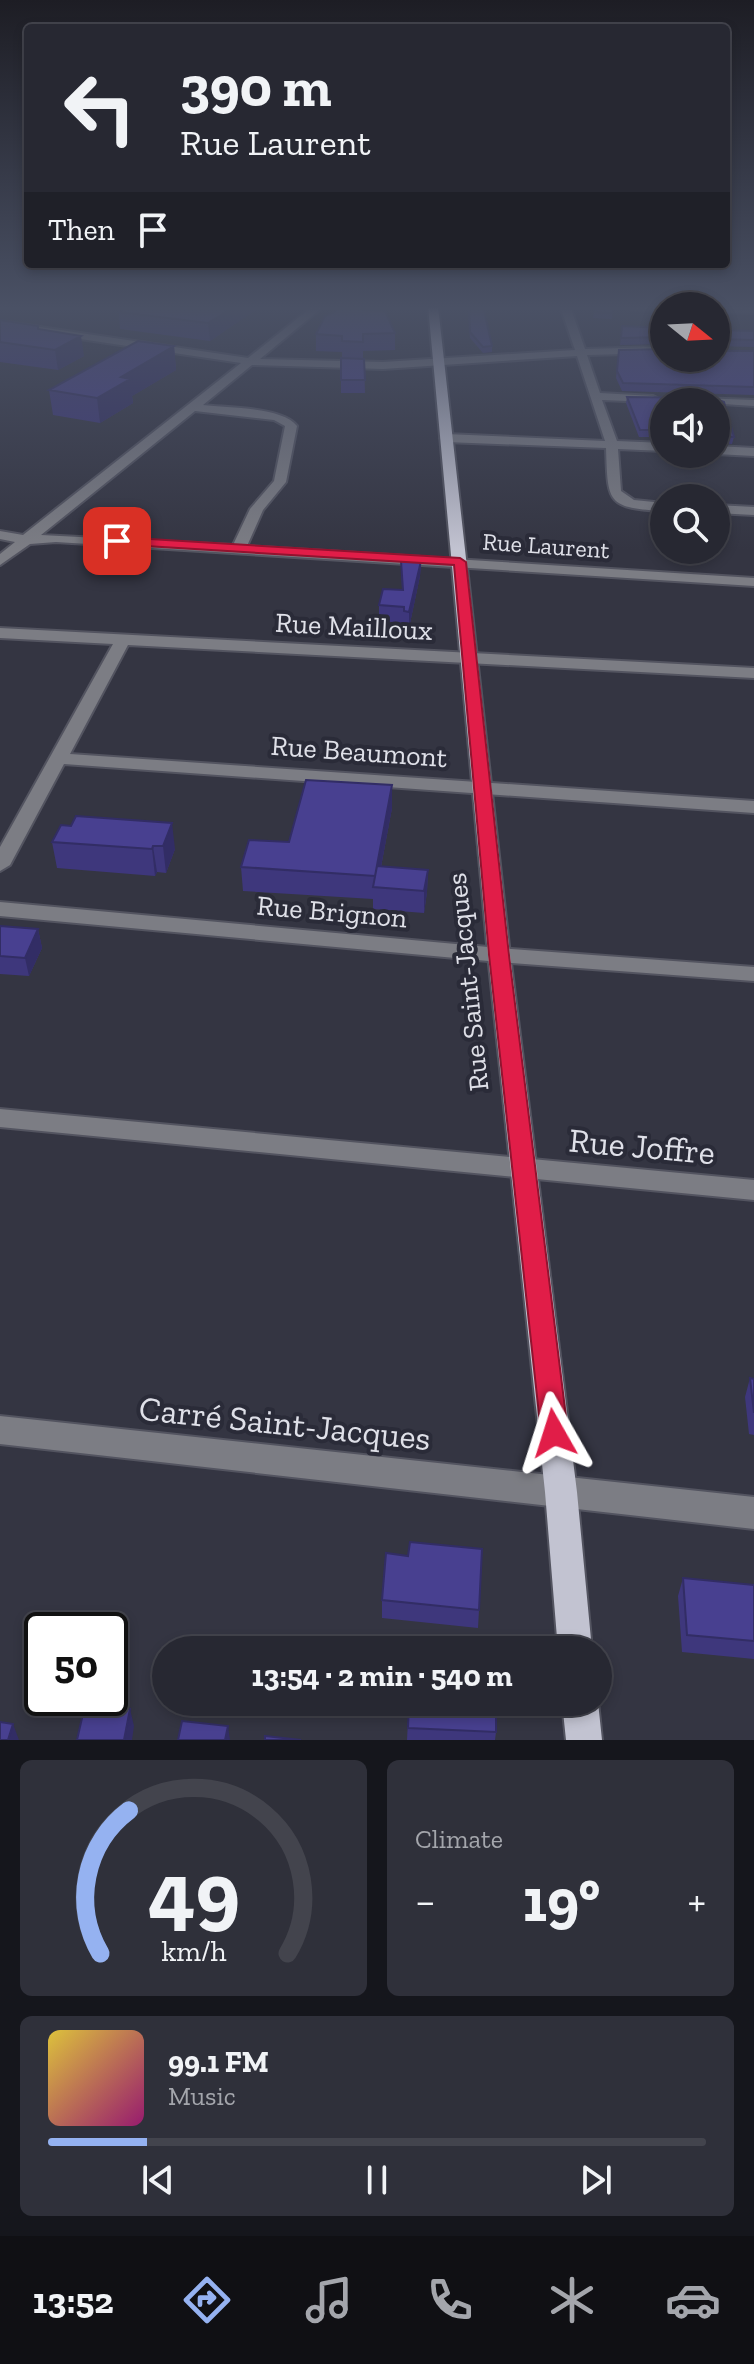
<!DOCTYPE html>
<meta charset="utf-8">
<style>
:root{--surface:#272832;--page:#2f303a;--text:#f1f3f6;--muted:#a4a6ac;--line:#43444d;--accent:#95b2f1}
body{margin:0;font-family:"Zilla Slab",serif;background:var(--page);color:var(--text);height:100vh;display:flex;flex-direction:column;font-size:30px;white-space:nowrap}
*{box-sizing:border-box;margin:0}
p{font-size:26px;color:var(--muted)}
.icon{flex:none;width:44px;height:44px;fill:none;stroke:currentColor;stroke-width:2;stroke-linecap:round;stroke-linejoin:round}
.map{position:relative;height:1740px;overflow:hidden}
.side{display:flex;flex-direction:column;gap:20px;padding:20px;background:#15161c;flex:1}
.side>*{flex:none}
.top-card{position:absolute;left:24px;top:24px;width:706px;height:244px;border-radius:8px;box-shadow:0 4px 12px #0003,0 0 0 2px var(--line);background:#272832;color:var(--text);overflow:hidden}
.needle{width:52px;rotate:108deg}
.fabs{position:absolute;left:650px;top:292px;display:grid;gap:16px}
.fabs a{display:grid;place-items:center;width:80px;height:80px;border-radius:50%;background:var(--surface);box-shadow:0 4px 12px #0003,0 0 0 2px var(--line);font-size:40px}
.speed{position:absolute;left:24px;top:1612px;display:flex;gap:16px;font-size:40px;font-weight:700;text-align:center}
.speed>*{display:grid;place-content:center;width:104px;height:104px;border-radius:50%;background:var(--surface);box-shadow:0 4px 12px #0003,0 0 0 2px var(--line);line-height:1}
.speed .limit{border:4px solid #111;border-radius:12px;background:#fff;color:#111}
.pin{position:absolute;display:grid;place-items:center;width:68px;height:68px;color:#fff;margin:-34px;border-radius:16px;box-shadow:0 4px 12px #0006}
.me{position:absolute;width:88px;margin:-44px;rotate:354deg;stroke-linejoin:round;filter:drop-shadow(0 0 6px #0008)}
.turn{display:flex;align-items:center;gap:28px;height:168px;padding:0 24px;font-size:36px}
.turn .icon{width:104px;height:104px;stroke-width:2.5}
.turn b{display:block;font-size:56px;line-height:68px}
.then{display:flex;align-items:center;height:76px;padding:0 24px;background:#0003;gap:16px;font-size:30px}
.big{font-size:60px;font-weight:800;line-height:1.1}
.side .card{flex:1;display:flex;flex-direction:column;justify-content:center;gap:12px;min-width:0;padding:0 28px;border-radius:12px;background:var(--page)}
.side .dial{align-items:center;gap:0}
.dial svg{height:208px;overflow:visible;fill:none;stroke:var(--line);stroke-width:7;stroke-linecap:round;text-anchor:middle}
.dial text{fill:var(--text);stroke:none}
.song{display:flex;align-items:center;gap:24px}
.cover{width:96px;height:96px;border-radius:12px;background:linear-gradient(135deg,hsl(50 70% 55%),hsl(320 70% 35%))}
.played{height:8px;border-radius:4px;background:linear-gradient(90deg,var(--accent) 15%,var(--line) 15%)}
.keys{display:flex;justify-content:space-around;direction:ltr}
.heat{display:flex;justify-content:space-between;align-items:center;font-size:44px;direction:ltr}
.side .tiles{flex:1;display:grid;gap:20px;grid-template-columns:1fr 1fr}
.card:last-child{grid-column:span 2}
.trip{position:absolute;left:152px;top:1636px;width:460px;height:80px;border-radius:40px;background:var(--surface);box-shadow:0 4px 12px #0003,0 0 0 2px var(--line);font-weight:800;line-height:80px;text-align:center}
.tabs{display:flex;height:128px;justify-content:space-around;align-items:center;background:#101014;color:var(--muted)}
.tabs .icon{width:56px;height:56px}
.tabs .selected{color:var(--accent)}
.tabs b{font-size:36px;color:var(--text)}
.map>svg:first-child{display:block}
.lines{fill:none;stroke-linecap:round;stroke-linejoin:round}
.minor-casing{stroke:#535460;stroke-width:4}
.major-casing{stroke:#535460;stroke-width:4}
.minor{fill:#7c7d84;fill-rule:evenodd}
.major{fill:#c2c3d1;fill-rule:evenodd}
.wall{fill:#3e377c}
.shaded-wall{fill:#322d65}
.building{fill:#484090;stroke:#322d65;stroke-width:2}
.route{fill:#e11d48;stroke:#92132f;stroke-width:2}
.labels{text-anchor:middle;stroke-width:8;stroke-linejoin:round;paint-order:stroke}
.far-street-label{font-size:24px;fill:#dfe0e8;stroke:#2a2b38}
.street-label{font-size:28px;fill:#dfe0e8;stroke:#2a2b38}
.near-street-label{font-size:34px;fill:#dfe0e8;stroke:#2a2b38}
</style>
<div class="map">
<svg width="754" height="1740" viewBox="0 0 754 1740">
<rect width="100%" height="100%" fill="#343542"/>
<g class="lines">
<g class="minor-casing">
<path id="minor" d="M 313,306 L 324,306 L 260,359 L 383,362 L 575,350 L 560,306 L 570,306 L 585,349 L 664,347 L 664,353 L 587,355 L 600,393 L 653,396 L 659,399 L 653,402 L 602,400 L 617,441 L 664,443 L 664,451 L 618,449 L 621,491 L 634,500 L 664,503 L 664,511 C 606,508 608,502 606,448 L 446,442 L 440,438 L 446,434 L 605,441 L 577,356 L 383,369 L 252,365 L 203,405 C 227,408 283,407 297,426 L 286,482 L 263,510 L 247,546 L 754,578 L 754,586 L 56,542 L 30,544 L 0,565 L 0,554 L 15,542 L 0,539 L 0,531 L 23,535 L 241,363 L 0,327 L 0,321 L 248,358 ZM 195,411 L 274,420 L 285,426 L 274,481 L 250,509 L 233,545 L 41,535 Z
M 625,306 L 664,306 L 664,310 L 630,309 Z
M 716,306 L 754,307 L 754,313 L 716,312 Z
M 697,398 L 754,400 L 754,406 L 692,402 Z
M 716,446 L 754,448 L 754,456 L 716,454 Z
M 716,505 L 754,507 L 754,515 L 716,513 Z
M 0,628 L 754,668 L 754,678 L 128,645 L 70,754 L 754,801 L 754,813 L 64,764 L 10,865 L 0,871 L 0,847 L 113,644 L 0,638 Z
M 0,902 L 499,948 L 754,967 L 754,981 L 499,962 L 0,916 Z
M 0,1109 L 754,1180 L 754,1200 L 0,1127 Z
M 0,1416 L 754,1497 L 754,1529 L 0,1444 Z"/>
</g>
<g class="major-casing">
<path id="major" d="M 428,306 L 438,306 L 510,955 L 577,1492 L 592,1650 L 558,1650 L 545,1492 L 488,955 Z
M 562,1702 L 598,1702 L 602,1740 L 566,1740 Z"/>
</g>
<use href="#minor" class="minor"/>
<use href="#major" class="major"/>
</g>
<path class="wall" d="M 128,306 L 261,306 L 210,341 L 120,329 L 119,312 Z
M 468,306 L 492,346 L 492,352 L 483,353 L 470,338 Z
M 595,306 L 613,306 L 612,319 L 593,318 Z
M 368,311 L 395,333 L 395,350 L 363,351 L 363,359 L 342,358 L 342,352 L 316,351 L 316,334 Z
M 0,320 L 38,326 L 39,329 L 84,356 L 58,370 L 0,362 Z
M 622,326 L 664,328 L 664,344 L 620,345 Z
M 716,330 L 754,331 L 754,347 L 716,346 Z
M 174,346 L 176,370 L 132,396 L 133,403 L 100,423 L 53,415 L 49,390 Z
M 619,350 L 754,351 L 754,395 L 622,391 L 616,378 Z
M 341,358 L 364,359 L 365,393 L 341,393 Z
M 627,397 L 714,398 L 724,402 L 734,437 L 732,444 L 716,443 L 716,402 L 664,402 L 664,437 L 639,437 L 626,403 Z
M 401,561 L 421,561 L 420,576 L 409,628 L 404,627 L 404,623 L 379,621 L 379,605 L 402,590 Z
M 392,785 L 392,808 L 381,867 L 428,870 L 427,892 L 424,913 L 373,909 L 373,899 L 243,891 L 241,867 Z
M 71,826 L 175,849 L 166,873 L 157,872 L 155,876 L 57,868 L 52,842 Z
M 0,926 L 38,929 L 42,948 L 29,976 L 0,974 Z
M 750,1378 L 754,1379 L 754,1435 L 749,1434 L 745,1397 Z
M 683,1578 L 754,1585 L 754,1659 L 682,1652 L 678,1596 Z
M 382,1600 L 479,1610 L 478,1628 L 382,1618 Z
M 409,1702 L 496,1732 L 495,1740 L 407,1740 Z"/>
<path class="shaded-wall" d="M 0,306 L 10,306 L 0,311 Z
M 235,306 L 261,306 L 210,341 L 208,323 Z
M 81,336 L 84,356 L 58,370 L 55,350 Z
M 174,346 L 176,370 L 132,396 L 133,403 L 100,423 L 97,398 L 121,377 Z
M 421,561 L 420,576 L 409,628 L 409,612 Z
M 392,785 L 392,808 L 377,888 L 375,876 Z
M 172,823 L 175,849 L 166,873 L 163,846 Z
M 153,846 L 157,872 L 155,876 L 152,849 Z
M 428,870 L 427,892 L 424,913 L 424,891 Z
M 38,929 L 42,948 L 29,976 L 25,958 Z
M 130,1709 L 134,1726 L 132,1740 L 124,1740 Z
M 13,1724 L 19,1740 L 8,1740 Z
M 228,1726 L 230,1740 L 225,1740 Z"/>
<path class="building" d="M 128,306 L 235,306 L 208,323 L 119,312 Z
M 340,306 L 367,306 L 363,310 L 385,311 L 395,333 L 363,334 L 363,342 L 342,341 L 342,336 L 316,334 L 325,316 L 333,313 Z
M 469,306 L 483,306 L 492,346 L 483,347 L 470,332 Z
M 595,306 L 613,306 L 612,313 L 594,312 Z
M 0,320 L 38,326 L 38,329 L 81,336 L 55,350 L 0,342 Z
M 622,326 L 664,328 L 664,337 L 621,338 Z
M 716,330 L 754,331 L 754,340 L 717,339 L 716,340 Z
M 138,341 L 174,346 L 121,377 L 130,379 L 97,398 L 49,390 Z
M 716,348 L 717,351 L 754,351 L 754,387 L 623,383 L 617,371 L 619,350 L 664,349 L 664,358 L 716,358 Z
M 341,358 L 364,359 L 365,380 L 341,380 Z
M 627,397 L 714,398 L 724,402 L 734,437 L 716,436 L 716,402 L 664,402 L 664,430 L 640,430 Z
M 401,561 L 421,561 L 409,612 L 404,611 L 404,607 L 379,605 L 383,589 L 403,590 Z
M 306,780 L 392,785 L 375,876 L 241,867 L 249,840 L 289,842 Z
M 76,816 L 172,823 L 163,846 L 153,846 L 152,849 L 52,842 L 61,825 L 71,826 Z
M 377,866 L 428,870 L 424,891 L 373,887 Z
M 0,926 L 38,929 L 25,958 L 0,956 Z
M 750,1378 L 754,1379 L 754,1413 Z
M 410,1542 L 482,1549 L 479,1610 L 382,1600 L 386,1553 L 408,1556 Z
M 683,1578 L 754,1585 L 754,1641 L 687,1635 Z
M 409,1702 L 496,1702 L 496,1732 L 408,1728 Z
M 85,1705 L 130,1709 L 124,1740 L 77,1740 Z
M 182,1721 L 228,1726 L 225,1740 L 178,1740 Z
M 0,1722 L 13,1724 L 8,1740 L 0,1740 Z
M 265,1736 L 301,1740 L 265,1740 Z"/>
<linearGradient id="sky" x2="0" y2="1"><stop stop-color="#1d1d24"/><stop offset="0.56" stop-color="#4a5165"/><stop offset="1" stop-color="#4a5165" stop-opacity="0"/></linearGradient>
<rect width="754" height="550" fill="url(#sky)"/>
<path class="route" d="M 117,537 L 460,558 L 466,562 L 509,955 L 568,1433 L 564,1443 L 554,1446 L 545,1443 L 541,1433 L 489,955 L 454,565 L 113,544 L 113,539 Z"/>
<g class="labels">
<g class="far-street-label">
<text transform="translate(546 546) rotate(4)" y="8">Rue Laurent</text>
</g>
<g class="street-label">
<text transform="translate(354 626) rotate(3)" y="10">Rue Mailloux</text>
<text transform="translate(359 751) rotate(4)" y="10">Rue Beaumont</text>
<text transform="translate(332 911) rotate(5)" y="10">Rue Brignon</text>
<text transform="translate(467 982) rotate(-96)" y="10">Rue Saint-Jacques</text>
</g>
<g class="near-street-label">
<text transform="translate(642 1146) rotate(5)" y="12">Rue Joffre</text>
<text transform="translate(285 1423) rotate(6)" y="12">Carré Saint-Jacques</text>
</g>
</g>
</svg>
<div class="fabs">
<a><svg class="needle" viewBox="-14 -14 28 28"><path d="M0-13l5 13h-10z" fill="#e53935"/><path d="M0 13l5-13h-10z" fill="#a4a6ac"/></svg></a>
<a><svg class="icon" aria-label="sound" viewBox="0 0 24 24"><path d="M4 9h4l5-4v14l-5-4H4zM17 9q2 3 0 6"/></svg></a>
<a><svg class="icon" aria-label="search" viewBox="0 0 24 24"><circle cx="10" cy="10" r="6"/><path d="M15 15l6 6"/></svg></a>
</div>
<div class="speed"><div class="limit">50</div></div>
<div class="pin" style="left:117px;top:541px;background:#d93025"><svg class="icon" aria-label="arrive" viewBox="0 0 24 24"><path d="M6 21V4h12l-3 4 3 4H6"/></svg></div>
<svg class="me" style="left:554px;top:1433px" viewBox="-20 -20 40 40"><path d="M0-17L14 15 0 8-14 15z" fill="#e11d48" stroke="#fff" stroke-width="4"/></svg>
<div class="trip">13:54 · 2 min · 540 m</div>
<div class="top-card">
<div class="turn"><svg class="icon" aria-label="left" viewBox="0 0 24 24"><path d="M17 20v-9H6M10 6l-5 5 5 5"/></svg><div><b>390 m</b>Rue Laurent</div></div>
<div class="then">Then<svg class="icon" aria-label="arrive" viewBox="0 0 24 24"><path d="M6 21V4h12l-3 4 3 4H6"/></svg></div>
</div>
</div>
<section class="side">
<div class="tiles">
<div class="card dial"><svg viewBox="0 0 100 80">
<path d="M14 69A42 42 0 1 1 86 69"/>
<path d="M14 69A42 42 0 0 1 25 14" stroke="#95b2f1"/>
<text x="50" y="56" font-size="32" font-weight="700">49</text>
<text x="50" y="72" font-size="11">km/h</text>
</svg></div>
<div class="card"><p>Climate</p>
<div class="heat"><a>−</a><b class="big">19°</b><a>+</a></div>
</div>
<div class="card">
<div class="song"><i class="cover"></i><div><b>99.1 FM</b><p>Music</p></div></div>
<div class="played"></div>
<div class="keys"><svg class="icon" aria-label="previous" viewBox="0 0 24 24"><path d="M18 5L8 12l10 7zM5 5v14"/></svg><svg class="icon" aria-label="pause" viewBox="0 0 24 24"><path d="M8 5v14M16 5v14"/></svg><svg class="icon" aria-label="next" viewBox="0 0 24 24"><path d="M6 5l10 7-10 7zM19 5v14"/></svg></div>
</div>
</div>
</section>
<nav class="tabs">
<b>13:52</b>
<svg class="icon selected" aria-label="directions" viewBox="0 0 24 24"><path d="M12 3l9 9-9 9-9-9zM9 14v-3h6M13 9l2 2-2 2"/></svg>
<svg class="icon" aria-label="music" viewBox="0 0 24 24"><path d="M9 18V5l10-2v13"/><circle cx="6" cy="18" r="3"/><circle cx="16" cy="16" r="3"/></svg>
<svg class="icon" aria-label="phone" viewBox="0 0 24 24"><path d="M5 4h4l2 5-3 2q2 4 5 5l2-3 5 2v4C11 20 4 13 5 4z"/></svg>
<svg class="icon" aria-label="climate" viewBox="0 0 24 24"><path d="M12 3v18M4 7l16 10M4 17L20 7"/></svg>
<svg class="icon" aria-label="car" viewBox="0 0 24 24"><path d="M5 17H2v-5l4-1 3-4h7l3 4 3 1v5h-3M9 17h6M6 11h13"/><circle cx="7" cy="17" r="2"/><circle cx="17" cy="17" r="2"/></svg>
</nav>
